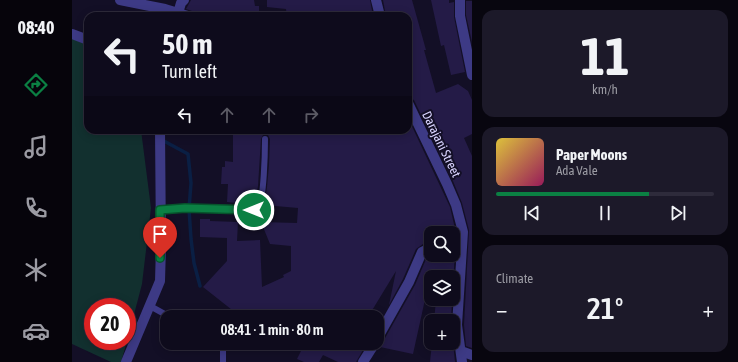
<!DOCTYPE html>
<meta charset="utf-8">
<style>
:root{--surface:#0e0b1c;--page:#1c1929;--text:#f1f3f6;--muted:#9b9ba3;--line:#2e2b3b;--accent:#0b8043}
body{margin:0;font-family:"Asap Condensed",sans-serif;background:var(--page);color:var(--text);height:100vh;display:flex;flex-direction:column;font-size:15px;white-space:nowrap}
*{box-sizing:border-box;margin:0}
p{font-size:13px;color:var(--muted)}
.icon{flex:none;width:22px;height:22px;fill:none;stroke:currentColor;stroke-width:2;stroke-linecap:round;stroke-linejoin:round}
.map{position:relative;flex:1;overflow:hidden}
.details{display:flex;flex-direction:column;gap:10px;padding:10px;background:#08060f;width:266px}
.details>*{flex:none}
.banner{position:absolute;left:12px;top:12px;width:328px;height:122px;border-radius:12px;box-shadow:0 2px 10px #0003,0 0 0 1px var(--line);background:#0e0b1c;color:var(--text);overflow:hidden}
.buttons{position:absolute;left:352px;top:226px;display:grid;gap:8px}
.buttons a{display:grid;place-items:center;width:36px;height:36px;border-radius:8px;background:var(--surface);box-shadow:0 2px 10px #0003,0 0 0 1px var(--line);font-size:20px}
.speed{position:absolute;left:12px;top:298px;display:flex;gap:8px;font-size:20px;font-weight:700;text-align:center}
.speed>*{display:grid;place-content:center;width:52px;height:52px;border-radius:50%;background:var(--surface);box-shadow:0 2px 10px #0003,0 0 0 1px var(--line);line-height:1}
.speed .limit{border:6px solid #d22;background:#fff;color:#111}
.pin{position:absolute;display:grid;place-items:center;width:34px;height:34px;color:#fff;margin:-41px -17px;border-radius:50% 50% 50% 0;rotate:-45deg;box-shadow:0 0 4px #0007}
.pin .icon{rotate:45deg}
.me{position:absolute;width:44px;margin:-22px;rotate:270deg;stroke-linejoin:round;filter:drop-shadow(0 0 3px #0008)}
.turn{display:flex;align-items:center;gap:14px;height:84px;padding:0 12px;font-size:18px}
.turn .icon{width:52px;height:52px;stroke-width:2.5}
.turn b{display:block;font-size:28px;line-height:34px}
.lanes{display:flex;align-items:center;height:38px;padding:0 12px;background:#0003;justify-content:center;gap:20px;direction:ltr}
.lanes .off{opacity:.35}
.big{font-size:30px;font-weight:600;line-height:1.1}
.details .tile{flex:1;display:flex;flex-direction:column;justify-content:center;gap:6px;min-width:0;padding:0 14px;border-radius:12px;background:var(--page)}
.details .dial{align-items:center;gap:0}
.dial b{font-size:52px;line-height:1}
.song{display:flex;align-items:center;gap:12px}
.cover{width:48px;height:48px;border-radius:6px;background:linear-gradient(135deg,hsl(50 70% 55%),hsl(330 70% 35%))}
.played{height:4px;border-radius:2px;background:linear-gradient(90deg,var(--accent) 70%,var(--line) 70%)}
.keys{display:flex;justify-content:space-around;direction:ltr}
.heat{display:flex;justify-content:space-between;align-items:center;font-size:22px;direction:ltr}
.trip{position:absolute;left:88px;top:310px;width:224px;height:40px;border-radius:12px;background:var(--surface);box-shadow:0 2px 10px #0003,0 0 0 1px var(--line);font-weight:600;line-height:40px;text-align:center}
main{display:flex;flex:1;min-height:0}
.tabs{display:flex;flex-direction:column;width:72px;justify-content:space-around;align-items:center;background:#06040b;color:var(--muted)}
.tabs .icon{width:28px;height:28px}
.tabs .current{color:var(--accent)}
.tabs b{font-size:18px;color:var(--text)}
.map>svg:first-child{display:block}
.green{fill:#12302f}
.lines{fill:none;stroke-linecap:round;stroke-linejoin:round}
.stream{stroke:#0a1f44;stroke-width:3.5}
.building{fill:#241b47}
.lane{stroke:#3d3a85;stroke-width:6}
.street{stroke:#3d3a85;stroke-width:10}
.route-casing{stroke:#07532c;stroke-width:10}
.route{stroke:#0b8043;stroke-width:7}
.labels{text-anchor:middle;stroke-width:4;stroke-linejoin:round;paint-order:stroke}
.street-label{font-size:13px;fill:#d9d4ff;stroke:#130f26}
</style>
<main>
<nav class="tabs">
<b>08:40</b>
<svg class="icon current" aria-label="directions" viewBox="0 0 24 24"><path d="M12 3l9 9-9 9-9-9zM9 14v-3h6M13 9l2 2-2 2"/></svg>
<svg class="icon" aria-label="music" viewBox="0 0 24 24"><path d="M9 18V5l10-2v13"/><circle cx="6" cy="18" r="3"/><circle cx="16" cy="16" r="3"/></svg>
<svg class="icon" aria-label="phone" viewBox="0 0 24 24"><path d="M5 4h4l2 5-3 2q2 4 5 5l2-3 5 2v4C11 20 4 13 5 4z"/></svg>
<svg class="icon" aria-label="climate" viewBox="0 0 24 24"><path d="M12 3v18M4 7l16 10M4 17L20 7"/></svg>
<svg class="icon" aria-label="car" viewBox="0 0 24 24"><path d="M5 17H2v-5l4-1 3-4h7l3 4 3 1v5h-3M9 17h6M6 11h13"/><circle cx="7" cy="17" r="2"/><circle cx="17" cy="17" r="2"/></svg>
</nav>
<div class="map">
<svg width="400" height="362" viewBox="0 0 400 362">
<rect width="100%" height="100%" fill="#130f26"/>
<path class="green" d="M 0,38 L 16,46 L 16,130 L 69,130 L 79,208 L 70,284 L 55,341 L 55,307 L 21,307 L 21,341 L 55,341 L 49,362 L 39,362 L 0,344 Z"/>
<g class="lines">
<path class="stream" d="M 49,14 L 58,16
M 90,140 L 116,154 L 119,183 L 117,209 L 119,239 L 122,263 L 128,286"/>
</g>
<path class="building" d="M 119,0 L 182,0 L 183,6 L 187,6 L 187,16 L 122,16 L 120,11 L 114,9 Z
M 195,0 L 298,0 L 301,16 L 215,16 L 214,9 L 195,7 Z
M 311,0 L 340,0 L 354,50 L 352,50 L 364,93 L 386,84 L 396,91 L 400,100 L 400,134 L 392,138 L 400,156 L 400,348 L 394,346 L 392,325 L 397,230 L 390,203 L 381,181 L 342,100 L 336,97 L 336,16 L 314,16 Z
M 359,0 L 377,0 L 377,3 L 382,2 L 382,17 L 393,72 L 379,75 L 372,45 L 369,46 Z
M 394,1 L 400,1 L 400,42 L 394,15 Z
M 336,118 L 378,207 L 384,233 L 381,286 L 381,277 L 359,277 L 359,296 L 354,295 L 341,354 L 308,347 L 343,285 L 355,257 L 363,255 L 381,255 L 381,233 L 359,233 L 359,244 L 351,244 L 344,249 L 331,279 L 317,305 L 324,271 L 296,317 L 169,317 L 131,287 L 155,261 L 155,238 L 128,237 L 128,219 L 138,219 L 138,221 L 166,222 L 165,241 L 188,240 L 190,287 L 212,277 L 211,275 L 219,271 L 219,246 L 198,244 L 189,222 L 225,223 L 226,208 L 192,205 L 195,187 L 197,165 L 198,139 L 196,135 L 191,135 L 189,139 L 186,186 L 183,205 L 155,202 L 156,184 L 149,184 L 150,167 L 153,167 L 153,161 L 161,162 L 161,130 L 336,130 Z
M 364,300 L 380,301 L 379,321 L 362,321 Z
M 233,343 L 295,343 L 284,362 L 266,362 L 251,355 L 247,362 L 232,362 L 225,359 Z
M 360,343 L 381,343 L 383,362 L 358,362 Z"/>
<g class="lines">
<path class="lane" d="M 88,209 L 113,208 L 177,211 C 180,210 183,211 186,208 C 192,201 193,151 193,139
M 78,306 L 98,317
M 146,343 L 151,350 L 151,362"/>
<path class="street" d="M 48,0 L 93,9 L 116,16
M 304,0 L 308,16
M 388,0 L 388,16 L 400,75
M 106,13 L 109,3 L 112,0
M 0,34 L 16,40
M 336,103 L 375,184 L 384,205 L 391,232 L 385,325 L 390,362
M 305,339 L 337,282 L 350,252 L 354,250 L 359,250
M 389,351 L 400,355
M 54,362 L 88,281 L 89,246 L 88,130
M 291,362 L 303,343"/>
</g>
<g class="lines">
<g class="route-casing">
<path id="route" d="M 88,258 L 88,210 L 113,208 L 182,210"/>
</g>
<use href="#route" class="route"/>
</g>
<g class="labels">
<g class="street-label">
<text transform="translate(370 144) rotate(64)" y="5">Darajani Street</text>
</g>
</g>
</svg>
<div class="buttons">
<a><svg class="icon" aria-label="search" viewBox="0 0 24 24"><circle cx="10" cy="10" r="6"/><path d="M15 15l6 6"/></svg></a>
<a><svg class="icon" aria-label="layers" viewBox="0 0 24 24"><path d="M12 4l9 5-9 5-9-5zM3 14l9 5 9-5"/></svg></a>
<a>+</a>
</div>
<div class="speed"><div class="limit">20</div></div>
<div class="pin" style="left:88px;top:258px;background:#d93025"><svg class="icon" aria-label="arrive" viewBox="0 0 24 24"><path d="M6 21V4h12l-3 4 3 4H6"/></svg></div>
<svg class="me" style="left:182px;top:210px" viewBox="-20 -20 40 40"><circle r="17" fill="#0b8043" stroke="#fff" stroke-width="3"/><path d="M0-11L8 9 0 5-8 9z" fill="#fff"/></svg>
<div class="trip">08:41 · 1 min · 80 m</div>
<div class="banner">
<div class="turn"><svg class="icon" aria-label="left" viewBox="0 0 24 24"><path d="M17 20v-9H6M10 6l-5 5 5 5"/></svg><div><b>50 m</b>Turn left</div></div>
<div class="lanes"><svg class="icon" aria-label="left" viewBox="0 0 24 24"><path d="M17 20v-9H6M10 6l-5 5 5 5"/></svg><svg class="icon off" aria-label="ahead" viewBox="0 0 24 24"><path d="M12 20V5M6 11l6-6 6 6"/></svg><svg class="icon off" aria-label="ahead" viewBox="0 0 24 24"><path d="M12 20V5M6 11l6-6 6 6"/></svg><svg class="icon off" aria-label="right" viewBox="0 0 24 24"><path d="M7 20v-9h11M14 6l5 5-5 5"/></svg></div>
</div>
</div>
<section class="details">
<div class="tile dial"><b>11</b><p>km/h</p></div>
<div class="tile">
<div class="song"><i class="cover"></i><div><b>Paper Moons</b><p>Ada Vale</p></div></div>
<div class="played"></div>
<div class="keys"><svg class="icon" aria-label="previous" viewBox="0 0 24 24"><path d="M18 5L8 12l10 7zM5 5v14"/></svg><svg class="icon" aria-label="pause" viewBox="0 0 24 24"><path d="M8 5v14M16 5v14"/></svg><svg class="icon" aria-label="next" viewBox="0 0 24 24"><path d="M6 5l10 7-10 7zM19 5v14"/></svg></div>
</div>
<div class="tile"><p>Climate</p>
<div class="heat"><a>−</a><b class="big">21°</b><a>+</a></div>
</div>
</section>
</main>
